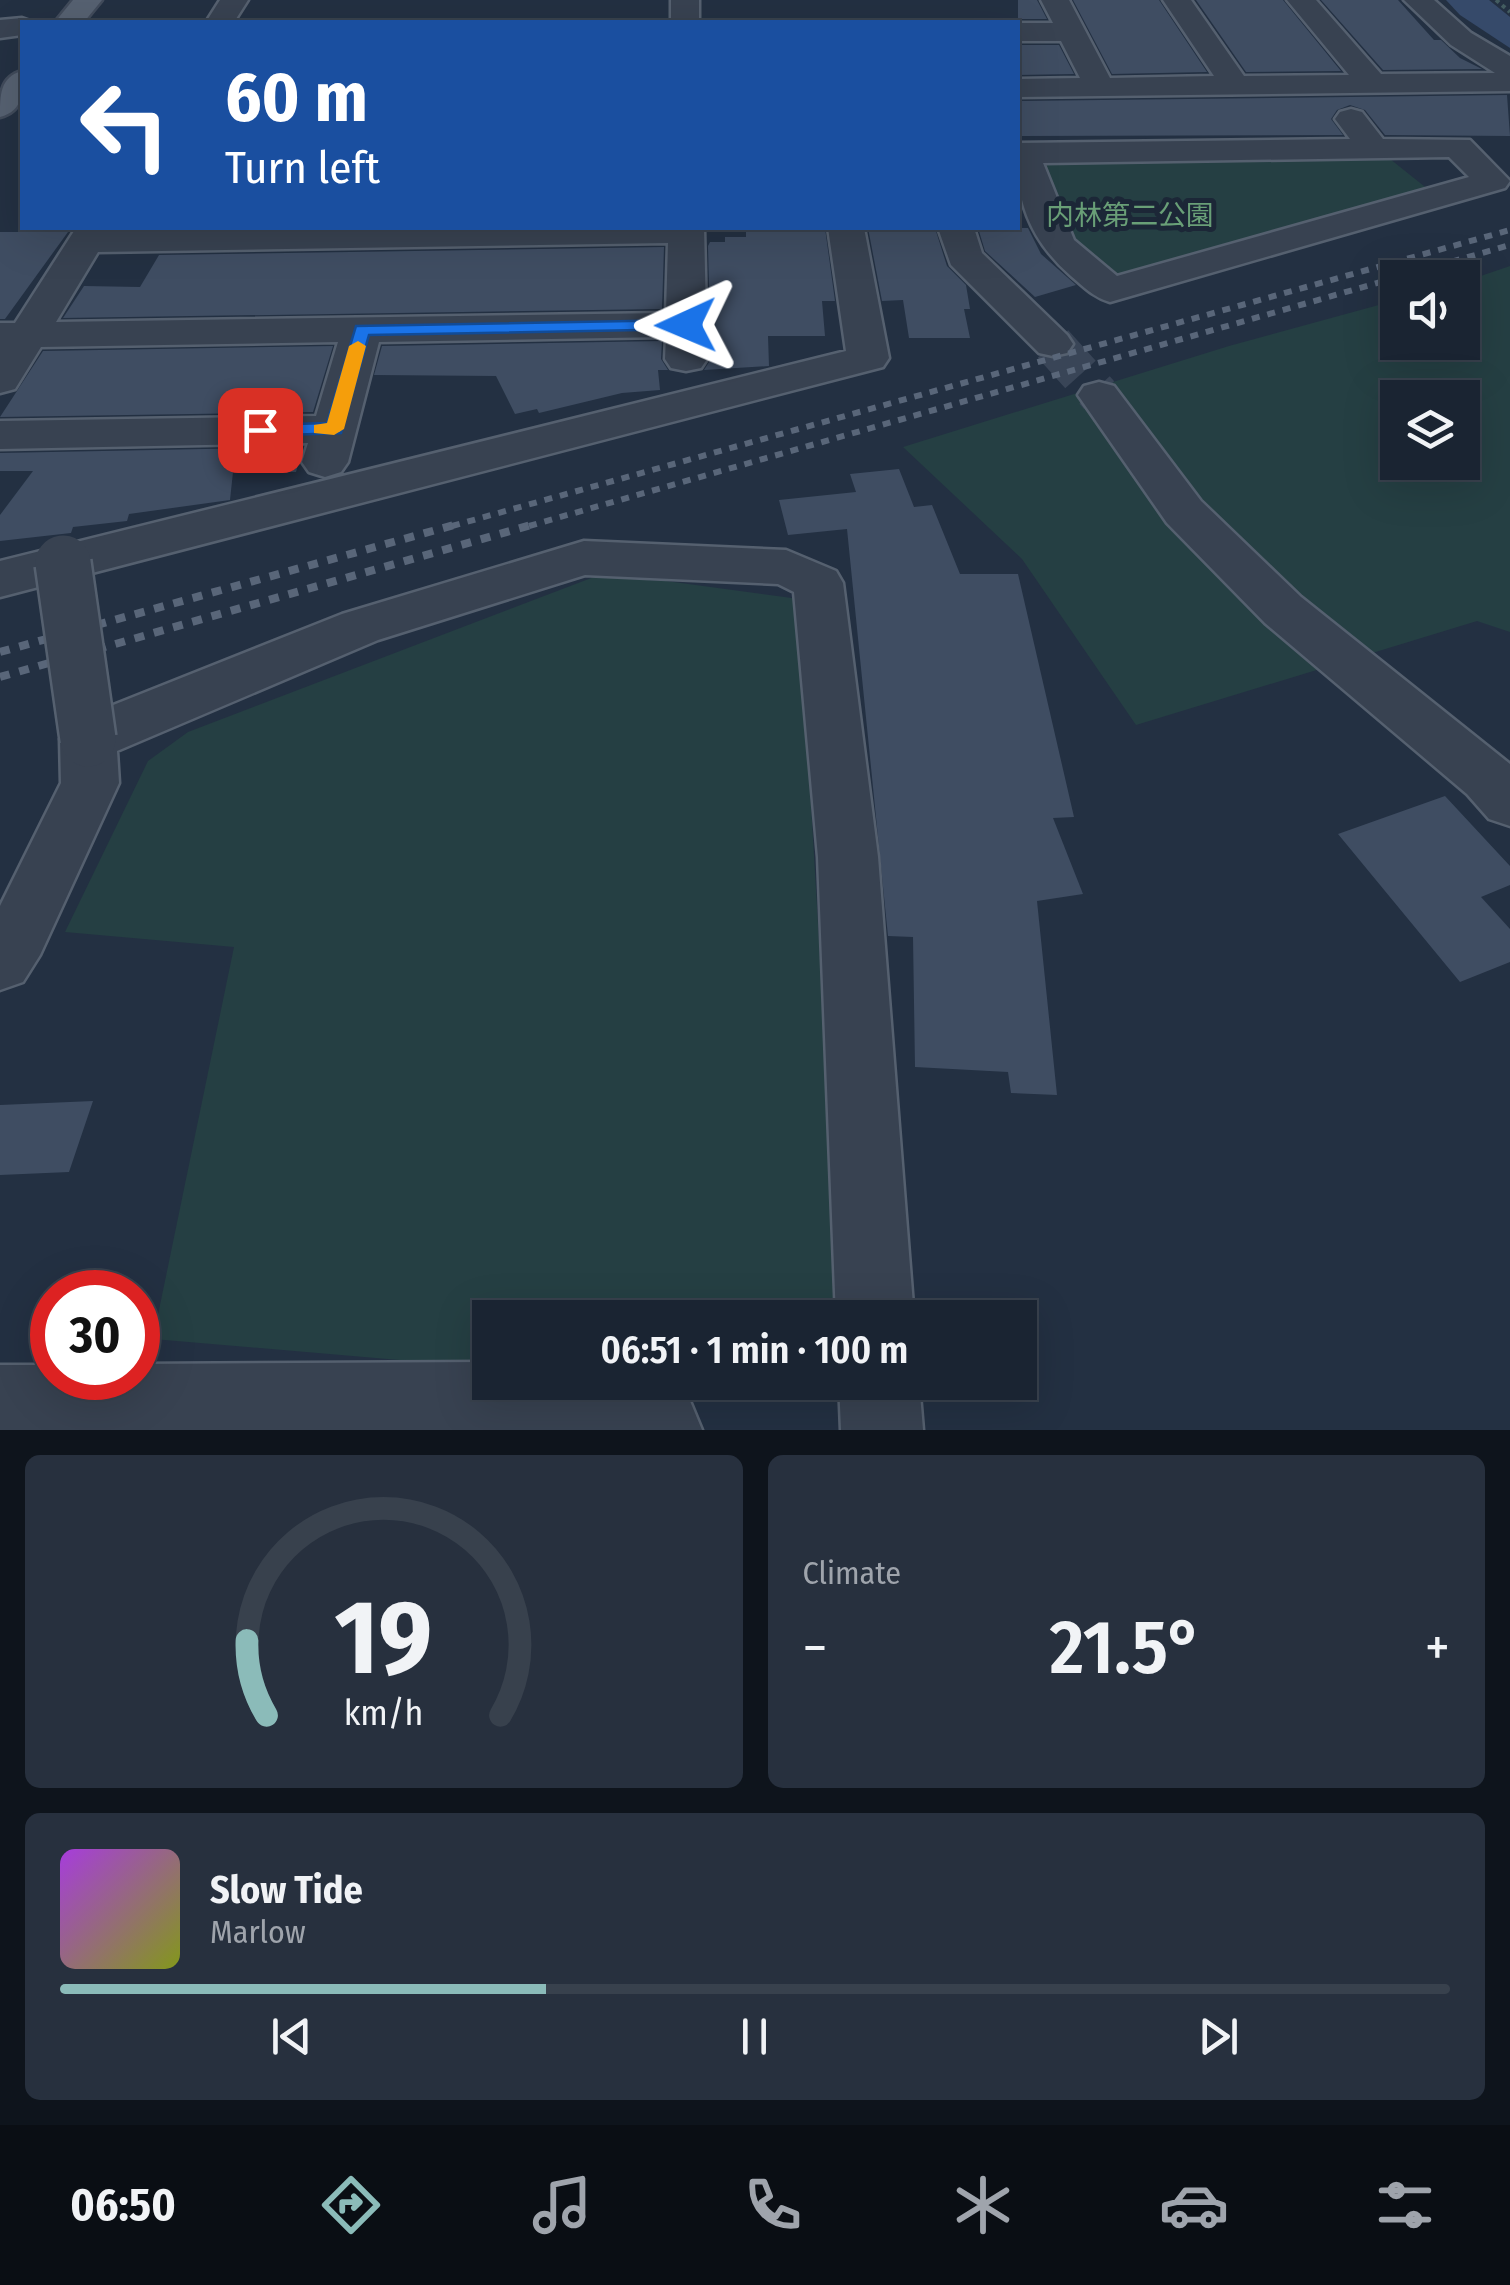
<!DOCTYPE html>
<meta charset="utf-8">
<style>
:root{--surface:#1a2432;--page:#27303e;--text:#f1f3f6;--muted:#9fa4ac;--line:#38414d;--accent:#8bbbb9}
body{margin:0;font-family:"Fira Sans Condensed","Noto Sans JP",sans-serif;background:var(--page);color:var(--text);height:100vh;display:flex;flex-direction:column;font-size:38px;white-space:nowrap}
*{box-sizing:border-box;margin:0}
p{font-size:32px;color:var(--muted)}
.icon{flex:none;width:55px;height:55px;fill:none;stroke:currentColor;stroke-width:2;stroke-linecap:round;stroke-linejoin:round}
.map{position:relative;height:1430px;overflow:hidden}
.drawer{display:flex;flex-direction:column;gap:25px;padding:25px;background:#0e141c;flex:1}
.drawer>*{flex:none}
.hud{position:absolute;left:20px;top:20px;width:1000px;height:210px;border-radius:0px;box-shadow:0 10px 40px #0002,0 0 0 2px var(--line);background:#1a4fa0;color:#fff;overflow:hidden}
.buttons{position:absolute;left:1380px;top:260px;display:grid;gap:20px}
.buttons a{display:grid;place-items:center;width:100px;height:100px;border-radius:0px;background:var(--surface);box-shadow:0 10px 40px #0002,0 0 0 2px var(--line);font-size:50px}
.speed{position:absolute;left:30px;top:1270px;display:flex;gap:20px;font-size:50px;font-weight:700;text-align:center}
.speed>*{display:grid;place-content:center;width:130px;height:130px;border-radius:50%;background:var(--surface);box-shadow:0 10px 40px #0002,0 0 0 2px var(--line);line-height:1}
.speed .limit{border:15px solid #d22;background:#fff;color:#111}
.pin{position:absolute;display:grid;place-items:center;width:85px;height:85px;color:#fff;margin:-42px;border-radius:20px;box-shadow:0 5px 15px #0006}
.me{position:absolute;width:110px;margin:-55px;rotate:269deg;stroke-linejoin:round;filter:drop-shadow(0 0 8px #0008)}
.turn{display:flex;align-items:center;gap:35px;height:210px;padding:0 40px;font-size:45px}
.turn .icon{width:130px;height:130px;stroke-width:2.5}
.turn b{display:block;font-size:70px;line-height:85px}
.big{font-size:75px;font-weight:600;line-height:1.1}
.drawer .tile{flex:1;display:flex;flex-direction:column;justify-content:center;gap:15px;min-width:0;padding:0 35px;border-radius:15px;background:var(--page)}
.drawer .dial{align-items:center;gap:0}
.dial svg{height:260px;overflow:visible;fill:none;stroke:var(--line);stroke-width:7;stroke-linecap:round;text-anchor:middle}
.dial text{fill:var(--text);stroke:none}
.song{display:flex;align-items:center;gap:30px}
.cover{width:120px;height:120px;border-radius:15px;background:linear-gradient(135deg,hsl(280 70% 55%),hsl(70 70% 35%))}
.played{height:10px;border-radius:5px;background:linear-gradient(90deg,var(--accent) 35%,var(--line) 35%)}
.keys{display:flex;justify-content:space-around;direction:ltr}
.heat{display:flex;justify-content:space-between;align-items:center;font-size:55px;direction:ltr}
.drawer .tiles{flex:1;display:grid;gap:25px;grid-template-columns:1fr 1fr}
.tile:last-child{grid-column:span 2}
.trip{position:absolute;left:472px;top:1300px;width:565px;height:100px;border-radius:0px;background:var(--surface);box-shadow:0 10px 40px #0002,0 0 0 2px var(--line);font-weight:600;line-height:100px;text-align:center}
.tab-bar{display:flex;height:160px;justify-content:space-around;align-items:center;background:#0a0e14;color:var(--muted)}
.tab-bar .icon{width:70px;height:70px}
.tab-bar .active{color:var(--accent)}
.tab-bar b{font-size:45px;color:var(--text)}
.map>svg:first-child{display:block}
.green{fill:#253f43;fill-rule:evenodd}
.water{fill:#364a6a}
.building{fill:#3f4d62}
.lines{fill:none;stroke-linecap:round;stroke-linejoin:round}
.minor-tunnel{stroke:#394557;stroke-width:41;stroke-dasharray:41 21;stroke-linecap:butt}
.minor-casing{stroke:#55606f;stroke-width:5}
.major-casing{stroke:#414b5b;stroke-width:5}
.path{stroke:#435c60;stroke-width:4;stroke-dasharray:4 4;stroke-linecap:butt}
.minor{fill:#384251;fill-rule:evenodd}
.major{fill:#566171;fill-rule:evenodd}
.rail-far1{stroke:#596679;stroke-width:6;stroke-dasharray:8 8;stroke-linecap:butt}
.rail{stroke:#596679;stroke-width:8;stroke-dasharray:10 10;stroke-linecap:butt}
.minor-bridge-casing{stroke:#55606f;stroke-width:60;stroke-linecap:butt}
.minor-bridge{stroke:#384251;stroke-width:55}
.route{fill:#1a73e8;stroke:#114b97;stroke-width:2.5}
.slow{fill:#f59e0b}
.labels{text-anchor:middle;stroke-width:10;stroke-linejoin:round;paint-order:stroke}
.far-park-label{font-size:28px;fill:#699f77;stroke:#1c2737}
</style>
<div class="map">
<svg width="1510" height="1430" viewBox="0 0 1510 1430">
<rect width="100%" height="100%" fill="#233042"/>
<path class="green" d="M 1385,155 L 1429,190 L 1116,278 L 1078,246 L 1057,204 L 1044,159 Z
M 1510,266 L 1510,632 L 1477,621 L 1136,725 L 1022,559 L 903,447 L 1229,346 L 1397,300 L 1398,342 L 1462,342 L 1463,282 ZM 1398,398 L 1462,398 L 1462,462 L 1398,462 Z
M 594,577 L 666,581 L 799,599 L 841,1317 L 490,1318 L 490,1360 L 399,1360 L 153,1339 L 234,947 L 65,932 L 148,761 L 188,732 Z"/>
<path class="water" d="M 1446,0 L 1489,0 L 1510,17 L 1510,48 L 1460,15 Z"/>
<path class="building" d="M 1018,0 L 1037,0 L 1047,19 L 1018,19 Z
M 1073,0 L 1159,0 L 1207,72 L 1112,74 Z
M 1196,0 L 1283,0 L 1341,71 L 1246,72 Z
M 1321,0 L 1398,0 L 1434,40 L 1441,40 L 1460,58 L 1482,69 L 1383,70 Z
M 1018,45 L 1059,45 L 1074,74 L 1018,75 Z
M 1507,95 L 1510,136 L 1385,135 L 1365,110 L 1350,105 L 1337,110 L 1331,119 L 1343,135 L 1018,136 L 1018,101 Z
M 746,228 L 825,228 L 835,301 L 822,301 L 825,336 L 768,336 L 769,366 L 704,370 L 711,359 L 708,246 L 710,242 L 725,242 L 725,237 L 746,237 Z
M 868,228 L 935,228 L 947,266 L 966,285 L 970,309 L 964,309 L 970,338 L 909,338 L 903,300 L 882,301 Z
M 978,228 L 1028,228 L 1041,254 L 1076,285 L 1035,297 L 985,251 Z
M 0,232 L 68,232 L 5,319 L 0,319 Z
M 664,247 L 662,309 L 63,318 L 84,286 L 140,287 L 159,255 Z
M 662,341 L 661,359 L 668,370 L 658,370 L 660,390 L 622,393 L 539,413 L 537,409 L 515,414 L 496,376 L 374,375 L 382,346 Z
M 333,346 L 313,412 L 0,417 L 43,351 Z
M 303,447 L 296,472 L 233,472 L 230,500 L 129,514 L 127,521 L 73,527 L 71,533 L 0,541 L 0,515 L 33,471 L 0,471 L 0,453 Z
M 899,469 L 914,507 L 932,505 L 960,574 L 1018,574 L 1074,817 L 1053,818 L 1083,894 L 1037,901 L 1057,1095 L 1011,1093 L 1008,1072 L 915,1067 L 913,937 L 888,936 L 847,529 L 788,535 L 779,500 L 856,492 L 850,474 Z
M 1445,796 L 1510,866 L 1510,885 L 1481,897 L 1510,929 L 1510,962 L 1460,982 L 1338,834 Z
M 93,1101 L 69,1172 L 0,1175 L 0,1105 Z"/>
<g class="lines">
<path class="minor-tunnel" d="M 1053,344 L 1099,395"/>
<g class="minor-casing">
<path id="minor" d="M 220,0 L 248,0 L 234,22 L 206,22 Z
M 671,0 L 699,0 L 699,22 L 671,22 Z
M 1041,0 L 1069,0 L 1110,78 L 1214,76 L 1163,0 L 1191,0 L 1244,76 L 1349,75 L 1287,0 L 1316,0 L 1381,74 L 1495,73 L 1451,45 L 1404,0 L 1434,0 L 1471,33 L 1510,56 L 1510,91 L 1018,97 L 1018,79 L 1080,78 L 1061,41 L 1018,41 L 1018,23 L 1053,23 Z
M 22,18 L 33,22 L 22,22 L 22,35 L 0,38 L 0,20 Z
M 1351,109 L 1362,112 L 1383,139 L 1470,140 L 1510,181 L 1505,188 L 1110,302 C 1093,297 1084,287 1071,276 C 1029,239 1014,198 1018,143 L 1350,139 L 1335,119 L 1340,112 ZM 1449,157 L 1469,177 L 1117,276 L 1074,240 L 1043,163 Z
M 76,228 L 704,228 L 707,359 L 701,368 L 686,371 L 671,368 L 665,359 L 666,337 L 379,342 L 348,462 L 341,472 L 325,477 L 309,472 L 302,462 L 308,443 L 0,449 L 0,421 L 316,416 L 338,342 L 41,347 L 15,389 L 0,393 L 0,323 L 15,323 ZM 668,243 L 666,313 L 56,322 L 98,252 Z
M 828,228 L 864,228 L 889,358 L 883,367 L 0,597 L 0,561 L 846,351 Z
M 938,228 L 974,228 L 982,253 L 1067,335 L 1073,344 L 1067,353 L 1053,356 L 1039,353 L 951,265 Z
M 1099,382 L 1114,386 L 1201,501 L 1301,597 L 1510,764 L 1510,826 L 1489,819 L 1467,794 L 1265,623 L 1167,523 L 1078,395 L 1084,386 Z
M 584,541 L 786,550 L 836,571 L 843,583 L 878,857 L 914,1318 L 836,1318 L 818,857 L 794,592 L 778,584 L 585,575 L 378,640 L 117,751 L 119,783 L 40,955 L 23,982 L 0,990 L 0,906 L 61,783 L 60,739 L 68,723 L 342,614 Z
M 487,1362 L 490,1382 C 557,1382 627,1375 690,1401 L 702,1430 L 0,1430 L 0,1365 L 52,1365 L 52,1378 L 138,1378 L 138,1364 Z
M 839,1382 L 919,1382 L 923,1430 L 841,1430 Z"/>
</g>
<g class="major-casing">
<path id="major" d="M 73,0 L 102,0 L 84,22 L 55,22 Z
M 22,71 C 23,91 24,111 0,117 C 0,95 0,77 22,71 Z"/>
</g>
<path class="path" d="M 1496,0 L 1510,12"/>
<use href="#minor" class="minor"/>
<use href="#major" class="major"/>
<path class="rail-far1" d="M 452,526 L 1510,230
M 529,526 L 1510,245"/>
<path class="rail" d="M 0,652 L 461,523
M 0,677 L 538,523"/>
<g class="minor-bridge-casing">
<path id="minor-bridge" d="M 63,563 L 88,739"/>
</g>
<use href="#minor-bridge" class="minor-bridge"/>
</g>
<path class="route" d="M 686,320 L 695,325 L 692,329 L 369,335 L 341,433 L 260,436 L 251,430 L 260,425 L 327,423 L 356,326 Z"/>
<path class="slow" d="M 358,341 L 366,346 L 344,429 L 334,435 L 314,433 L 314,425 L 327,423 L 349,346 Z"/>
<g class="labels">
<g class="far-park-label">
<text x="1130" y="225">内林第二公園</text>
</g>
</g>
</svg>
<div class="buttons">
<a><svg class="icon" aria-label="sound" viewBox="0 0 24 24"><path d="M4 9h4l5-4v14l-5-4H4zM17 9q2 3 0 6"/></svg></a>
<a><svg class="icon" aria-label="layers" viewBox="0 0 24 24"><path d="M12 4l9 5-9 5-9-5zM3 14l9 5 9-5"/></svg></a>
</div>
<div class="speed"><div class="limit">30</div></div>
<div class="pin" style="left:260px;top:430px;background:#d93025"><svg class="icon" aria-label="arrive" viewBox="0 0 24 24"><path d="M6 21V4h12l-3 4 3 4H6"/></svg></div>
<svg class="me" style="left:686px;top:325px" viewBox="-20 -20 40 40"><path d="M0-17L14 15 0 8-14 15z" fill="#1a73e8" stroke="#fff" stroke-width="4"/></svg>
<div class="trip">06:51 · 1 min · 100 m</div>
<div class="hud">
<div class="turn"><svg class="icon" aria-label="left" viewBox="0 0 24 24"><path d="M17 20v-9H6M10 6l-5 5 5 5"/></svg><div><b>60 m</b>Turn left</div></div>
</div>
</div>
<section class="drawer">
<div class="tiles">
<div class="tile dial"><svg viewBox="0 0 100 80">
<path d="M14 69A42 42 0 1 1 86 69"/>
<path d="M14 69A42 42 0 0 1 8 46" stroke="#8bbbb9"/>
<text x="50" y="56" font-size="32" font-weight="700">19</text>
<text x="50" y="72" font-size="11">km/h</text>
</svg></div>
<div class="tile"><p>Climate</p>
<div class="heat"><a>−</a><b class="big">21.5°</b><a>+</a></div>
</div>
<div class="tile">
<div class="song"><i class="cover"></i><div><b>Slow Tide</b><p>Marlow</p></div></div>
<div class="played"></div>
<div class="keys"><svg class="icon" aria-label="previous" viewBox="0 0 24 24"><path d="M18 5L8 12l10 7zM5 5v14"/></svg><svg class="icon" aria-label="pause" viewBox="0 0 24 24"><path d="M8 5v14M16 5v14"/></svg><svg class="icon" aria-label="next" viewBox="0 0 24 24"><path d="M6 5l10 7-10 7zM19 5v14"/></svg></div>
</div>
</div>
</section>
<nav class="tab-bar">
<b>06:50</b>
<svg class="icon active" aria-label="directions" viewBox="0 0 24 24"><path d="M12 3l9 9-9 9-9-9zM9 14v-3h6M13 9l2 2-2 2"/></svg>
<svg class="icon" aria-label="music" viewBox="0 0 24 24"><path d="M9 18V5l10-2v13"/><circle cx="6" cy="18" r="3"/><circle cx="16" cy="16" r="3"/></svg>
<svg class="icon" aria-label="phone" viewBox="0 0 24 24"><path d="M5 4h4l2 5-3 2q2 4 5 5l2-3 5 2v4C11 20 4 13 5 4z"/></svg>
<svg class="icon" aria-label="climate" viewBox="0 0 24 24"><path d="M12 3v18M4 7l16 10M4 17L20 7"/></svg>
<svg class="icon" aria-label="car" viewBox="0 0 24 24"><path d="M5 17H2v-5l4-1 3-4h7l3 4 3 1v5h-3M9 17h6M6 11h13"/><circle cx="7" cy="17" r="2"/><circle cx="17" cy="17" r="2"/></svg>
<svg class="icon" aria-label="filters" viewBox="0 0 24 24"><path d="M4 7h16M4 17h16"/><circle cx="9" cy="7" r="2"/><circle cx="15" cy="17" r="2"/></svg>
</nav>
